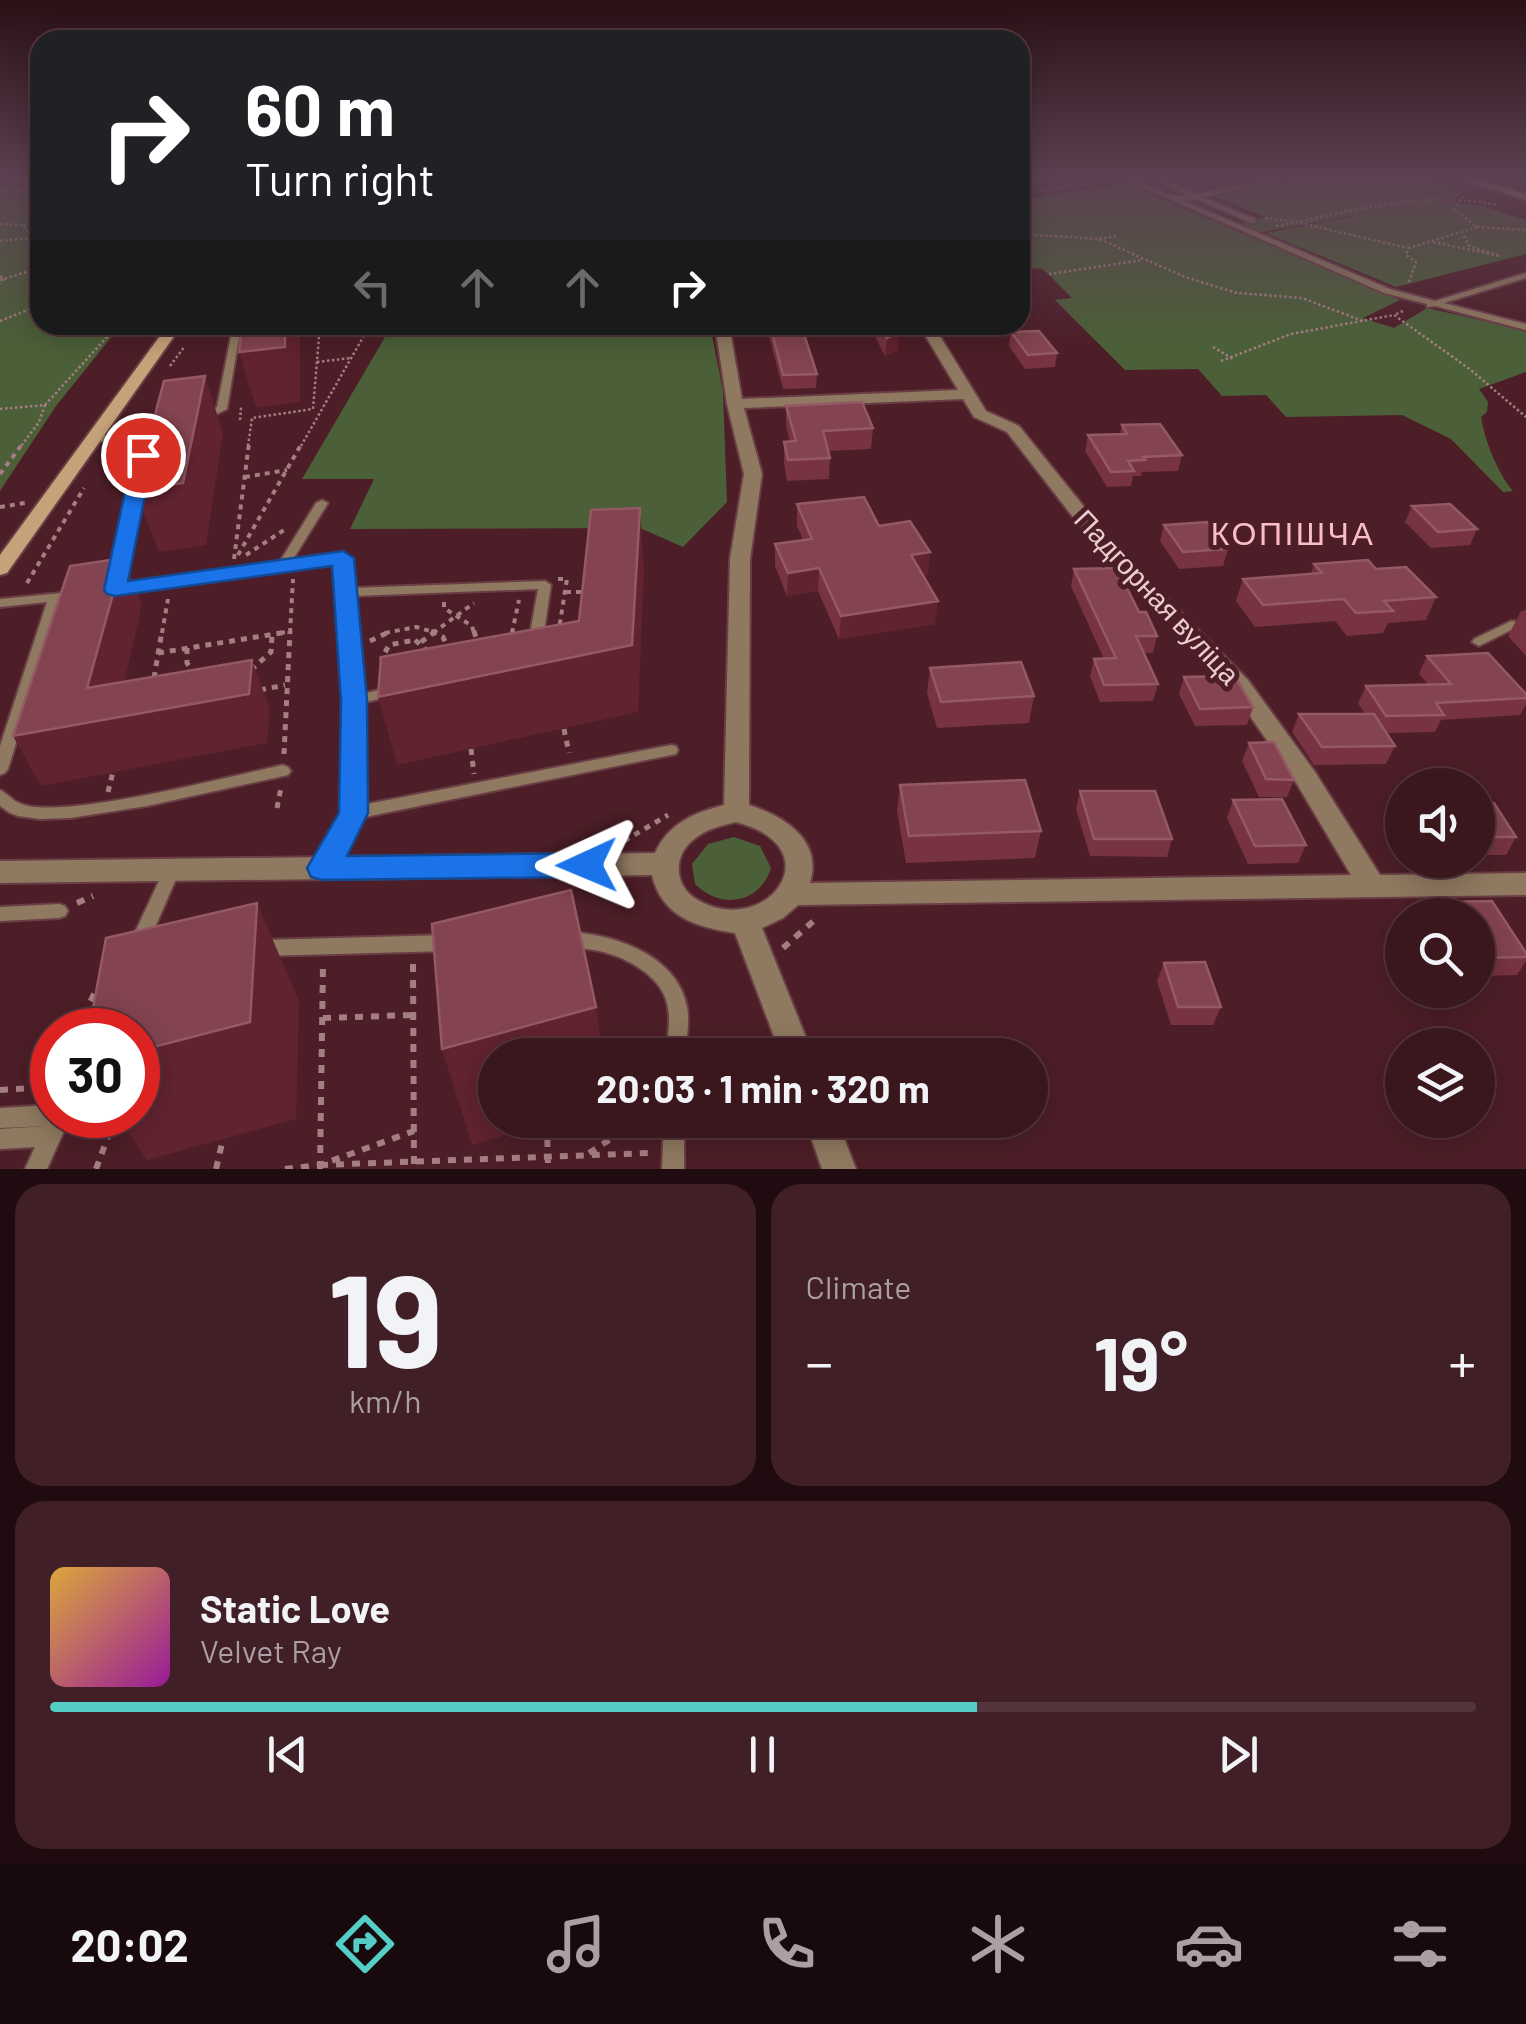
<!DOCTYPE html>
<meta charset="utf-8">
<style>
:root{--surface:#3a161d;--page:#411f26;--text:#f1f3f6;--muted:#ab9fa4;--line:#54353b;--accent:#54cdc7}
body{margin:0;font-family:Barlow,sans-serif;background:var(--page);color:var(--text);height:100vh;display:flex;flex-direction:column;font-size:38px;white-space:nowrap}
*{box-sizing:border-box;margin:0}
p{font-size:32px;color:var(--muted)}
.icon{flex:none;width:55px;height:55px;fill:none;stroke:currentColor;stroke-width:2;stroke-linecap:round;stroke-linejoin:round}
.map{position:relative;height:1169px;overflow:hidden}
.sheet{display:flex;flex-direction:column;gap:15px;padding:15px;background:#200c10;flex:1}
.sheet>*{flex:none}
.hud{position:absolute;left:30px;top:30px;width:1000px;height:305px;border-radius:30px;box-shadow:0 5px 25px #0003,0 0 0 2px var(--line);background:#202124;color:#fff;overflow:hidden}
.buttons{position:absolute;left:1385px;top:768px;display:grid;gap:20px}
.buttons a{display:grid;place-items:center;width:110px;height:110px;border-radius:50%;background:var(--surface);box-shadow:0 5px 25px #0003,0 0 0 2px var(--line);font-size:50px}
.speed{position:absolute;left:30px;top:1008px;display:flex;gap:20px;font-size:50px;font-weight:700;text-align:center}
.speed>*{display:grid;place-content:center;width:130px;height:130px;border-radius:50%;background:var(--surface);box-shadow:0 5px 25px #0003,0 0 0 2px var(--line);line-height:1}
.speed .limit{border:15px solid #d22;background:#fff;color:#111}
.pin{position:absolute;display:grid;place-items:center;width:85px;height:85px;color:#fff;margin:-42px;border:5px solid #fff;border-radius:50%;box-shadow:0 2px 10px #0007}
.me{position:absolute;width:110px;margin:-55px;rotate:269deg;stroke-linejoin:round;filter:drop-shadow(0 0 8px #0008)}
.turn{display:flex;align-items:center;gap:35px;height:210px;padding:0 50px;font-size:45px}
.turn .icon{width:130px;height:130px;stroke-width:2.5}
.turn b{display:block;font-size:70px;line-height:85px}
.lanes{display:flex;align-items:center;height:95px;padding:0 50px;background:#0003;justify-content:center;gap:50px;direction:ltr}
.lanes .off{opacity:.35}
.big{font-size:75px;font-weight:700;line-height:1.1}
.sheet .tile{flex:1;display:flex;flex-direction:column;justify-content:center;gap:15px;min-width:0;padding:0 35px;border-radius:30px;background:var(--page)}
.sheet .dial{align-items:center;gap:0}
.dial b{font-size:130px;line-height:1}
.song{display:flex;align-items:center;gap:30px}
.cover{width:120px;height:120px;border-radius:15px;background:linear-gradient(135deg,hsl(40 70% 55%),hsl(300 70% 35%))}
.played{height:10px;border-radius:5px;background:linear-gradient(90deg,var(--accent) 65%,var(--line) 65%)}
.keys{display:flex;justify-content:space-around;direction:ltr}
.heat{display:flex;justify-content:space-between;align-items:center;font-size:55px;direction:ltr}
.sheet .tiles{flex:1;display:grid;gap:15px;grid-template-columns:1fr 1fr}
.tile:last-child{grid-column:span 2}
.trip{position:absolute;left:478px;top:1038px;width:570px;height:100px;border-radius:50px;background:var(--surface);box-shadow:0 5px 25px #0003,0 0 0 2px var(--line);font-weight:700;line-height:100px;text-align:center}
.dock{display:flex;height:160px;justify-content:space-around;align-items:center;background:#17090c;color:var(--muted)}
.dock .icon{width:70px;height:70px}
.dock .selected{color:var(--accent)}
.dock b{font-size:45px;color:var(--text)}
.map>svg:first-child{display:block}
.green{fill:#4b5f38}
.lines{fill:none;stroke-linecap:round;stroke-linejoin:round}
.lane-casing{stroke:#6a3e45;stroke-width:4}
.street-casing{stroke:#6a3e45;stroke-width:4}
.secondary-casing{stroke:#6a3e45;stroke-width:4}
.path-far3{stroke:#a47e83;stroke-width:2.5;stroke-dasharray:2.5 2.5;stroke-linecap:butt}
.path-far2{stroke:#a47e83;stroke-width:4;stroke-dasharray:5 5;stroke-linecap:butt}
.path-far1{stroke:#a47e83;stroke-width:5;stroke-dasharray:6 6;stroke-linecap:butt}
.path{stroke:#a47e83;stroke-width:6;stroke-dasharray:8 8;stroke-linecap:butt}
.lane{fill:#8f7960;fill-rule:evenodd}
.street{fill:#8f7960;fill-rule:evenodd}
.secondary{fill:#c5a279;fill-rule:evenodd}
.wall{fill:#773341}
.shaded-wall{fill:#612330}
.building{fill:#834350;stroke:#945964;stroke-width:2.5}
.route{fill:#1a73e8;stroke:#114b97;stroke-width:2.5}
.labels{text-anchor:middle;stroke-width:10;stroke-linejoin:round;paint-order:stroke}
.street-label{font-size:28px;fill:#eccdd0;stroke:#4d1e27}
.quarter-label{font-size:32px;letter-spacing:2.5px;fill:#fbbec5;stroke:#4d1e27}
</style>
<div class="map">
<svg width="1526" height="1169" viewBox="0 0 1526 1169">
<rect width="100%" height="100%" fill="#4d1e27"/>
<path class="green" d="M 0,179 L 40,179 L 40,325 L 121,325 L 56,406 L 0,491 Z
M 1299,179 L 1423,179 L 1465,191 L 1455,197 L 1262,232 L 1240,224 L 1265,217 L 1214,196 Z
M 1126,184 L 1400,300 L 1363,318 L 1394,328 L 1427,308 L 1526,330 L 1526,372 L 1479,389 L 1488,402 L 1487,412 L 1481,417 C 1485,442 1498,473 1513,491 L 1503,492 L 1451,439 L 1402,415 L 1286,417 L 1266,395 L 1222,396 L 1198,369 L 1125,370 L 1055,300 L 1072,298 L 1043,269 L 1020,267 L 1020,200 Z
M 1436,200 L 1481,206 L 1526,220 L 1526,254 L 1396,287 L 1266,233 Z
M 392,325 L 710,325 L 723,391 L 727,502 L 683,547 L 640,528 L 350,529 L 374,479 L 302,479 Z
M 734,837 L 760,846 L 771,868 C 760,904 721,910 695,884 L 692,864 L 708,844 Z"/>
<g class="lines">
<g class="lane-casing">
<path id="lane" d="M 1124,179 C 1147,179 1165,200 1189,196 L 1154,179 L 1162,179 L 1197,194 L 1274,179 L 1286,179 L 1203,197 L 1255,219 L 1255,223 L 1252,223 L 1196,199 L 1184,201 L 1390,289 L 1435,301 L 1526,273 L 1526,278 L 1444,303 L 1526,324 L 1526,330 L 1435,306 L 1427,307 L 1427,304 L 1384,293 Z
M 201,325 L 229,325 L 225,328 L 171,334 L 167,331 L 171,328 Z
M 236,325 L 245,325 L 240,331 L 227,409 L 209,418 L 201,418 L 201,414 L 217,407 L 232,331 Z
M 163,429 L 167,430 L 167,434 L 152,436 L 125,570 L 119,574 L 115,573 L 113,570 L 142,437 L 96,442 L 91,439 L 96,436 Z
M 322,500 L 328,503 L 292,561 L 347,555 L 352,588 L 545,581 L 551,585 L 542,645 L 535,649 L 528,645 L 538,589 L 353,596 L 361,694 L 393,687 L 398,689 L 400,692 L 398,695 L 361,703 L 362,805 L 671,745 L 676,746 L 678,750 L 676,754 L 360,818 L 352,837 L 328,873 L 322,875 L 316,873 L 314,868 L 339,830 L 346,813 L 347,700 L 337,562 L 121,593 L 115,589 L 121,585 L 279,563 L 316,503 Z
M 72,592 L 76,593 L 78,596 L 76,599 L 60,601 L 8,769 L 5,773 L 0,775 L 0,746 L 47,602 L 0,607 L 0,599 Z
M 1511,621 L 1526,622 L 1526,630 L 1513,629 L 1479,646 L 1472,642 L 1474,639 Z
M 283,765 L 288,767 L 291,771 L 288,775 L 147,806 L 70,818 L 40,819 L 18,816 L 10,813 L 0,806 L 0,790 C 7,793 12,800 19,803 C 57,822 234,775 283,765 Z
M 172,863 L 178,865 L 180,870 L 149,941 L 146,946 L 140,949 L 134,946 L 131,941 L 164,870 L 166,865 Z
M 59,904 L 65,906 L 68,911 L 65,916 L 59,918 L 0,921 L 0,907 Z
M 567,932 C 613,934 677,954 687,1007 C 690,1023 686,1039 686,1055 L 666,1055 C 667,1040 671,1023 668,1008 C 664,977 627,957 599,951 C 586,948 573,949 561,945 L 558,940 L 561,935 Z
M 447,935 L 453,938 L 456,943 L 453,948 L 447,951 L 262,956 L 256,953 L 253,948 L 256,943 L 262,940 Z
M 52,1105 L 52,1115 L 71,1115 L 68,1122 L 47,1169 L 25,1169 L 35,1147 L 0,1149 L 0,1129 L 46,1126 L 0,1128 L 0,1108 Z
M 664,1120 L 684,1120 L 684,1169 L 662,1169 Z"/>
</g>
<g class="street-casing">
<path id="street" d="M 715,325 L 729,325 L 742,399 L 958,390 L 919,325 L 933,325 L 986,411 L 1019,426 L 1118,549 L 1248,680 L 1315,772 L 1380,875 L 1526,873 L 1526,895 L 798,905 L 783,918 L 762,928 L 813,1055 L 781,1055 L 735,933 C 696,927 662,917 652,875 L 0,883 L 0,861 L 655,853 C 668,824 693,813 724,805 L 730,559 L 744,474 L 727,404 ZM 963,399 L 974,417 L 1007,432 L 1104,557 L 1232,690 L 1297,784 L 1351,875 L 810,883 C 823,840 784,816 749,805 L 750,559 L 762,474 L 744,408 ZM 736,822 C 836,848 765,941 696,899 C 674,885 673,856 693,840 C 706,829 720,826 736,822 Z
M 805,1120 L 837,1120 L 856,1169 L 822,1169 Z"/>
</g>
<g class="secondary-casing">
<path id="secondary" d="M 1460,179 L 1476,179 L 1526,194 L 1526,200 Z
M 168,325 L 182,325 L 7,573 L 0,575 L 0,555 Z"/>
</g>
<path class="path-far3" d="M 1433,179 L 1453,185
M 1297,184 L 1311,179
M 0,192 L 40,190
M 1020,194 L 1114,180
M 1265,218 L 1291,221
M 1300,223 L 1408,248
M 0,224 L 23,225 L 33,238
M 23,225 L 40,221
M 1276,226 C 1351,212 1421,189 1498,205
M 1477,227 L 1526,230
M 1020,234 L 1099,239 L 1185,277 L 1237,293 L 1302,298 L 1363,321
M 1099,239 L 1118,236
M 0,241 L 40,237
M 1433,242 L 1500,256 L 1469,246 L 1463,234
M 1049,274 L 1143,260
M 0,276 L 4,279 L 0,283
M 0,280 L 40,268
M 1409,282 L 1416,262 L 1406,255 L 1409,248 L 1477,227 L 1454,209 L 1465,195
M 1403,311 L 1394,315 L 1471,370 L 1526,417
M 0,321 L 40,305
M 1213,347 L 1233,359
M 1221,361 L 1291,334 L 1394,315
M 317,362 L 351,358
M 170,366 L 185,346
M 45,405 L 107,337 L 111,325
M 0,409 L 45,405 L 39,422 L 21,446
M 240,420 L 241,407
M 248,446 L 252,418 L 313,409 L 320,325
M 301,446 L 370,325"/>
<path class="path-far2" d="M 0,474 L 23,443
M 245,477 L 287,470
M 0,507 L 25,503
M 238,555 L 302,443
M 246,555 L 287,528
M 234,559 L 249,443
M 558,579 L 567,579 L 559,629
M 27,583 L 84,488
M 566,592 L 586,592
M 444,602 L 444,608 L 472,626 L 474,633
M 162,633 L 168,599
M 280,633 L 287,632
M 290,633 L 293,579
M 385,633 L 416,627 L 437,633
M 433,633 L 474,603
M 512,633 L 519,600"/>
<path class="path-far1" d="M 431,631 L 443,637 L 448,648
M 474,631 L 477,641
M 512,635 L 513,631
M 415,640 L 425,649 L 415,662 L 395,666 L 382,658 L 389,645 Z
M 370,641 L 391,631
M 421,642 L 436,631
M 187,648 L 187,663 L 194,673
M 158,653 L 287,632
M 251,670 L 271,652 L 272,635
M 154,678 L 162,631
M 260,690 L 285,685
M 564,729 L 569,753
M 471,749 L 474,774
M 284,754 L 290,631
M 108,792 L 113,772
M 277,808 L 281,788
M 624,841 L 668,815"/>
<path class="path" d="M 77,903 L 93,896
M 783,948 L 817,918
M 413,964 L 414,1169
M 323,1018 L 413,1015
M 77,1030 L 97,988
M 0,1090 L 52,1087
M 46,1093 L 52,1080
M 547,1123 L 548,1169
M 589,1153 L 640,1120
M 320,1165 L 650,1153
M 96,1169 L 116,1115
M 216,1169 L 223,1139
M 285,1169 L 320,1165 L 414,1131
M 320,1169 L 323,964"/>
<use href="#lane" class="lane"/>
<use href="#street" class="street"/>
<use href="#secondary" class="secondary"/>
</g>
<path class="wall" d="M 769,325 L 817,374 L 816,388 L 783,389 L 769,336 Z
M 869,325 L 896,325 L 898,350 L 885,356 Z
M 969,325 L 1006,325 L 1004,335 L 978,337 Z
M 1011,332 L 1057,353 L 1055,367 L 1025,369 L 1009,346 Z
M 786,406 L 873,428 L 871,449 L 828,451 L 830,458 L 829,479 L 787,481 L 784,463 L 784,442 L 790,442 L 786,426 Z
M 1122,425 L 1182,455 L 1178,471 L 1142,472 L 1141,476 L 1133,476 L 1131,486 L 1107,487 L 1085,451 L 1088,435 L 1120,434 Z
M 797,504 L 879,526 L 928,575 L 923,575 L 935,624 L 839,639 L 818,591 L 787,596 L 775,566 L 775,544 L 803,540 L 797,526 Z
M 1412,506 L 1477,529 L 1470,545 L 1431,548 L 1405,522 Z
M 1164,525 L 1228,549 L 1223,566 L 1179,569 L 1160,541 Z
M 1314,564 L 1376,569 L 1436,597 L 1426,620 L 1388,623 L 1383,633 L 1347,636 L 1335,621 L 1255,627 L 1236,601 L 1243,579 L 1311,574 Z
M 1074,569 L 1139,612 L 1157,636 L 1153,653 L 1144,653 L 1158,684 L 1153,701 L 1100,702 L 1090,676 L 1094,659 L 1104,659 L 1071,586 Z
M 1526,610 L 1526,656 L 1508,636 L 1521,611 Z
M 1427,656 L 1526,694 L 1526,704 L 1520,715 L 1441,720 L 1435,732 L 1386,733 L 1395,746 L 1386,764 L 1314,765 L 1292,732 L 1299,714 L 1365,714 L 1358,703 L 1366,686 L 1428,684 L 1419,674 Z
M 930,668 L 1034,696 L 1029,723 L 937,728 L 927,693 Z
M 1184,677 L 1253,707 L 1247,725 L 1195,726 L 1179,694 Z
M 1249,743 L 1294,780 L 1287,797 L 1259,797 L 1242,761 Z
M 900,785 L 1041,831 L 1035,858 L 906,863 L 897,811 Z
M 1080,791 L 1172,839 L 1167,857 L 1090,856 L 1076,809 Z
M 1233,800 L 1306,845 L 1298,863 L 1248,864 L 1227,818 Z
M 1398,802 L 1402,802 L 1402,844 L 1389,819 Z
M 1478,803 L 1516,837 L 1506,855 L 1478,855 Z
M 1492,901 L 1526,953 L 1526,961 L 1517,975 L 1478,976 L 1478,915 L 1434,915 L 1441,902 Z
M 1164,963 L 1221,1007 L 1213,1025 L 1171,1025 L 1157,981 Z"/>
<path class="shaded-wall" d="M 285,325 L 300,325 L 300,402 L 256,408 L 239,352 Z
M 899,332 L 898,350 L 885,356 L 887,338 Z
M 205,376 L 223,433 L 206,545 L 159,552 L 135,490 Z
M 640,508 L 644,571 L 638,712 L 397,765 L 378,697 L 632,645 Z
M 930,552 L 928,575 L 909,577 L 911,555 Z
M 123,558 L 142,605 L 116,718 L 252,660 L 270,709 L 267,743 L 41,786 L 13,736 L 87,688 Z
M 819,568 L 818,591 L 787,596 L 788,573 Z
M 938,601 L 935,624 L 839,639 L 841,616 Z
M 257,903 L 299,1001 L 296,1119 L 147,1160 L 116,1115 L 138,1115 L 138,1051 Z
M 596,1007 L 603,1055 L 495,1055 L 495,1120 L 557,1120 L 472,1145 L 442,1049 Z"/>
<path class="building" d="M 242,325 L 285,325 L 285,347 L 239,352 Z
M 770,325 L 801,325 L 817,374 L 783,375 Z
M 879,325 L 896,325 L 899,332 L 887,338 Z
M 1039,331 L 1057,353 L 1028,355 L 1011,332 Z
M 205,376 L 183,483 L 135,490 L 164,381 Z
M 862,402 L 873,428 L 823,431 L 830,458 L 788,460 L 784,442 L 796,441 L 786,406 Z
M 1160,424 L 1182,455 L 1143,457 L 1145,460 L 1128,461 L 1134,471 L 1111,472 L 1088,435 L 1127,434 L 1122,425 Z
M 864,497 L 879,526 L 910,521 L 930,552 L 911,555 L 938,601 L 841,616 L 819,568 L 788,573 L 775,544 L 812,539 L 797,504 Z
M 1450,504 L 1477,529 L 1438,532 L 1412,506 Z
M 640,508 L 632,645 L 378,697 L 381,657 L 579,621 L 591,510 Z
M 1207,522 L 1228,549 L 1183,552 L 1164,525 Z
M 123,558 L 87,688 L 252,660 L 249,694 L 13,736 L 70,566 Z
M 1368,560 L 1376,569 L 1406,567 L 1436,597 L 1384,601 L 1393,611 L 1356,613 L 1344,599 L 1263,605 L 1243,579 L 1322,573 L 1314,564 Z
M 1117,568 L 1139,612 L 1146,612 L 1157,636 L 1136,636 L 1158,684 L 1104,685 L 1094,659 L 1116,658 L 1074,569 Z
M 1488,653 L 1526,694 L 1526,698 L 1436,703 L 1444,715 L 1386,716 L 1366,686 L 1451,684 L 1427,656 Z
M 1021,662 L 1034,696 L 941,702 L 930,668 Z
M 1235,676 L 1253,707 L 1200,709 L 1184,677 Z
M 1299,714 L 1374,714 L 1395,746 L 1322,747 Z
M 1274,742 L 1294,780 L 1266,779 L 1249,743 Z
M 1025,780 L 1041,831 L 909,836 L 900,785 Z
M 1080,791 L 1155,791 L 1172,839 L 1094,839 Z
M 1282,799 L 1306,845 L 1255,846 L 1233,800 Z
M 1478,803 L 1494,803 L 1516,837 L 1478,837 Z
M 571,890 L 596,1007 L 442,1049 L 432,924 Z
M 1492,901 L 1526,953 L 1526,957 L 1478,958 L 1478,915 L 1449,915 L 1441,902 Z
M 257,903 L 250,1022 L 138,1051 L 138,1030 L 89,1030 L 106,938 Z
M 1205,962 L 1221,1007 L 1178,1007 L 1164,963 Z"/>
<linearGradient id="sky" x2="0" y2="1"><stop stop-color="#2a1015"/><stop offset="0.52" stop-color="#5c4152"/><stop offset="1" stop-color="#5c4152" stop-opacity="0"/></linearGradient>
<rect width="1526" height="343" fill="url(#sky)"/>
<path class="route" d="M 143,449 L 153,455 L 128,581 L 343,551 L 354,558 L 367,700 L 368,813 L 347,856 L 587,853 L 597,856 L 602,865 L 597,873 L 587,877 L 322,880 L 311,877 L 307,868 L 339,813 L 341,700 L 332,566 L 115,596 L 107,594 L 104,590 L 133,455 Z"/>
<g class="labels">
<g class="street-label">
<text transform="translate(1157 597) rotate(47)" y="10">Падгорная вуліца</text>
</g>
<g class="quarter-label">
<text x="1293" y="545">КОПІШЧА</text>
</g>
</g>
</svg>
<div class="buttons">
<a><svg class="icon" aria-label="sound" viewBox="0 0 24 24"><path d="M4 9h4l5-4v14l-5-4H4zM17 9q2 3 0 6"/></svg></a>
<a><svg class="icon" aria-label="search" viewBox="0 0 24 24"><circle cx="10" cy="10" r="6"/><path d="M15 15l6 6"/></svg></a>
<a><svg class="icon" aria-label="layers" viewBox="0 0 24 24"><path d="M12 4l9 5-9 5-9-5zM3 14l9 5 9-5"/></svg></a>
</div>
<div class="speed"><div class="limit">30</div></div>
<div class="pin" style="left:143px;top:455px;background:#d93025"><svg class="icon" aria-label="arrive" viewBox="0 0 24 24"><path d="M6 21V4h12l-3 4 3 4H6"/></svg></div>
<svg class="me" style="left:587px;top:865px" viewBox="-20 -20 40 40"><path d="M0-17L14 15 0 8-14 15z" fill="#1a73e8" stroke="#fff" stroke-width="4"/></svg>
<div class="trip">20:03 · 1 min · 320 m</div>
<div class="hud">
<div class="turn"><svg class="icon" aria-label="right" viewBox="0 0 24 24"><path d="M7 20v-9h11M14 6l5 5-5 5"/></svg><div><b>60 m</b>Turn right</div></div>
<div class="lanes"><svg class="icon off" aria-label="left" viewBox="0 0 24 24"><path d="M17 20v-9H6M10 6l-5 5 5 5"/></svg><svg class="icon off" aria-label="ahead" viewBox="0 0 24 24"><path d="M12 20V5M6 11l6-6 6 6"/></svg><svg class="icon off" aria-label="ahead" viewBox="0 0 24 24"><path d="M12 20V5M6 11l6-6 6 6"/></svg><svg class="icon" aria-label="right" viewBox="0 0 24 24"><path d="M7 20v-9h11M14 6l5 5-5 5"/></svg></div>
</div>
</div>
<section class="sheet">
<div class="tiles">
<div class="tile dial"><b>19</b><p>km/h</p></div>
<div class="tile"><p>Climate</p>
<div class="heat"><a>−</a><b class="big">19°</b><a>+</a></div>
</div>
<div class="tile">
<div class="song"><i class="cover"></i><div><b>Static Love</b><p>Velvet Ray</p></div></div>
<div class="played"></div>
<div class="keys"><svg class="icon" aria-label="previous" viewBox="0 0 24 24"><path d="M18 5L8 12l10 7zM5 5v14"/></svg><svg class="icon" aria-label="pause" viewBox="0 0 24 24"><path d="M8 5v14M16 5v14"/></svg><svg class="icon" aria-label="next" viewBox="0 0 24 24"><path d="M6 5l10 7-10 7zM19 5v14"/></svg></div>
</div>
</div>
</section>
<nav class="dock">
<b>20:02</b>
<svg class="icon selected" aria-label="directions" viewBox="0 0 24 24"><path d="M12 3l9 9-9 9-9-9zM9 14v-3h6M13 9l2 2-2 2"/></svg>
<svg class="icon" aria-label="music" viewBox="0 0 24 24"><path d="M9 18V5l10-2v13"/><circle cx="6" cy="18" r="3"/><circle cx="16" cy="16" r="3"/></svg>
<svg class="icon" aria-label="phone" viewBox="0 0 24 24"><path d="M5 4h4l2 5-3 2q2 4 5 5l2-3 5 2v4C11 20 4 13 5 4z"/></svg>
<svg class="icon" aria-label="climate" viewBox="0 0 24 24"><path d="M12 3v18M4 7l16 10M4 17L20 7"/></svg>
<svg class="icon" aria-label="car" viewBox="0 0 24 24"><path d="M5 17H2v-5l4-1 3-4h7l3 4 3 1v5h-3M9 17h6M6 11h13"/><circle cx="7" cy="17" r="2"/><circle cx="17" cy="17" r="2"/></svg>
<svg class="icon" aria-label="filters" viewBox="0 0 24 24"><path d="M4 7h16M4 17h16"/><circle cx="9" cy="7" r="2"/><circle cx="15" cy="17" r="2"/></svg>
</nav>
